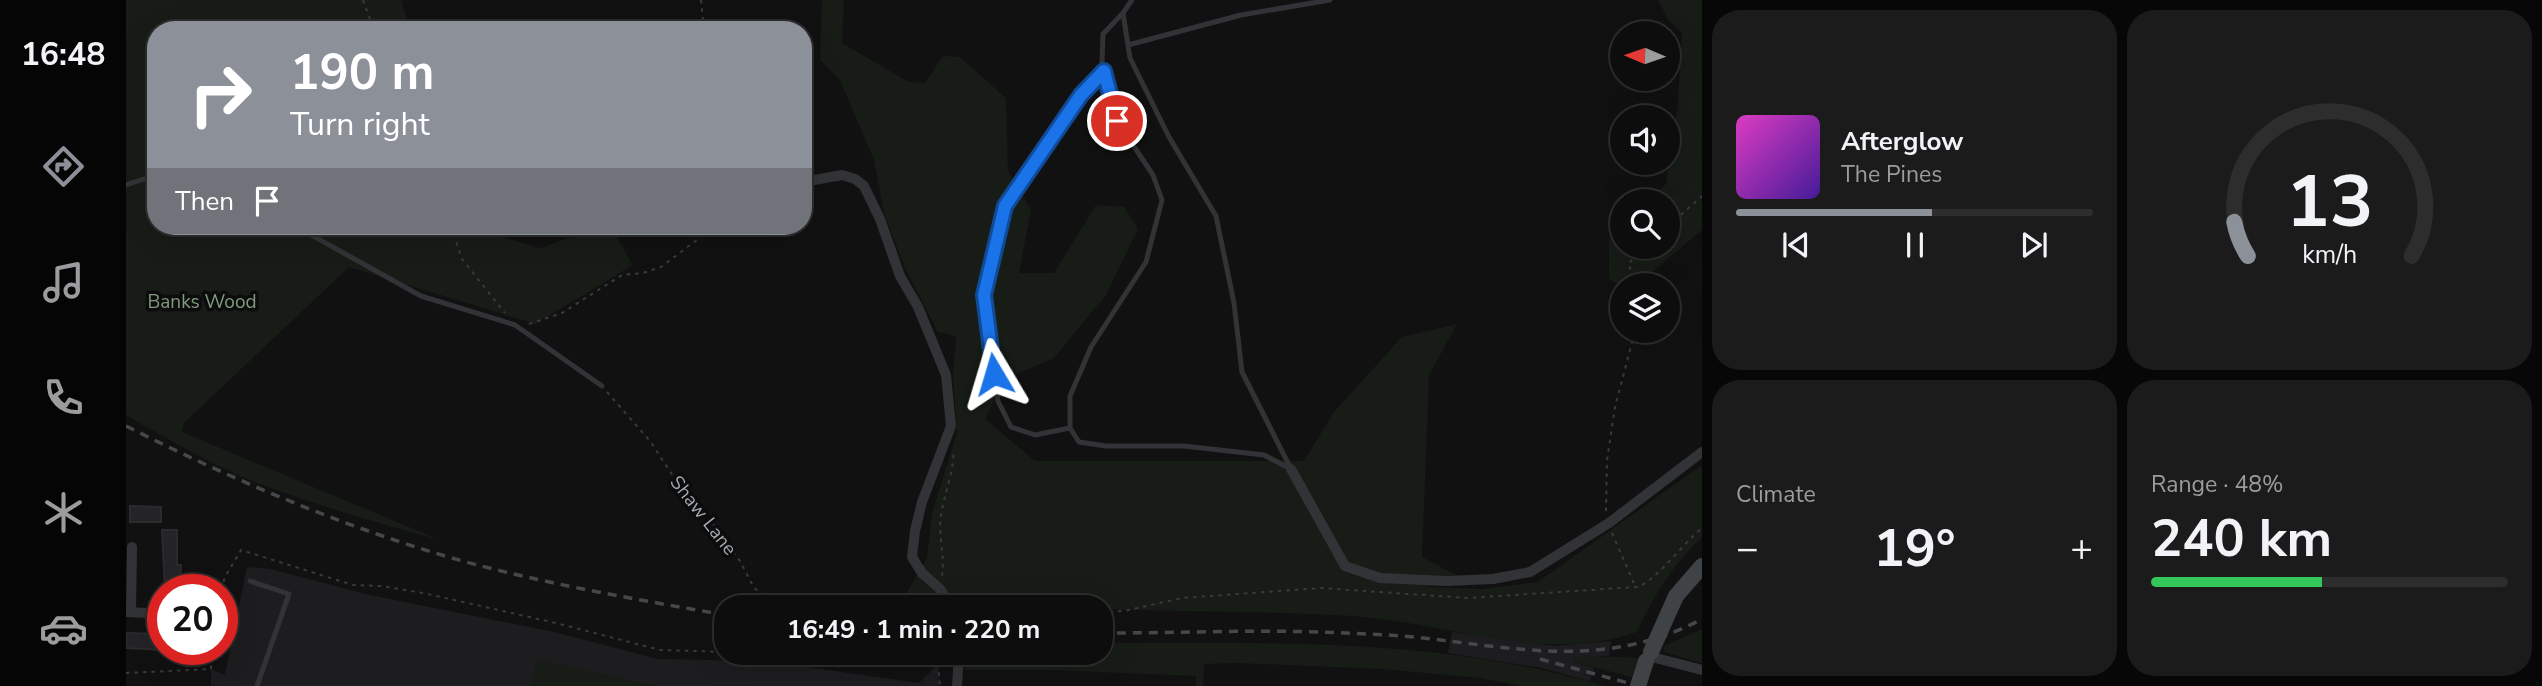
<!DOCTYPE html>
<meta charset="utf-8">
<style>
:root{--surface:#0d0d0e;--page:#1b1b1c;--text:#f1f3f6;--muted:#9a9c9e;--line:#2d2d2e;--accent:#8c9099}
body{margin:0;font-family:"Nunito Sans",sans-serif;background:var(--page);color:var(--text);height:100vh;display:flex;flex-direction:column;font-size:26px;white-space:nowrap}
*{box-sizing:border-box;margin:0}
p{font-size:23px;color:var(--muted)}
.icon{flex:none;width:38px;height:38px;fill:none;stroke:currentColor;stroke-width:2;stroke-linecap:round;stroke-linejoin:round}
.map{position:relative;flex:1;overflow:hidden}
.drawer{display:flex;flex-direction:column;gap:10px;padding:10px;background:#070708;width:840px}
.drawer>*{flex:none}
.guide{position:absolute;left:21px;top:21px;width:665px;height:214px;border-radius:28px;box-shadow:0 7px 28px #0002,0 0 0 2px var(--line);background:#8c9099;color:#fff;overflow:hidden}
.needle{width:46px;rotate:272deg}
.tools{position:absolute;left:1484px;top:21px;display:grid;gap:14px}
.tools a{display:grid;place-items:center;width:70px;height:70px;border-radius:50%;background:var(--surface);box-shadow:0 7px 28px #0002,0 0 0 2px var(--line);font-size:35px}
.speed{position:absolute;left:21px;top:574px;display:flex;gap:14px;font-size:35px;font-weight:700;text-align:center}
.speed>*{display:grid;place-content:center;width:91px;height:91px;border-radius:50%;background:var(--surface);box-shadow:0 7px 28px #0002,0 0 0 2px var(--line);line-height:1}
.speed .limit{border:10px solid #d22;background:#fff;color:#111}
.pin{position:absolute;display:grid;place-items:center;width:60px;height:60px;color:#fff;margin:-30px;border:4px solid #fff;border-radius:50%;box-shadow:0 2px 7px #0007}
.me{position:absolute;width:77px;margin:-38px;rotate:353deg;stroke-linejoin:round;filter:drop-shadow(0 0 5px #0008)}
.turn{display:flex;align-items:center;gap:24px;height:147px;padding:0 28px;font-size:32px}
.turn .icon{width:91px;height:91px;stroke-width:2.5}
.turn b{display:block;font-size:49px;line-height:60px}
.then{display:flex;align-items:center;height:66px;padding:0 28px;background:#0003;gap:14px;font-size:26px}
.big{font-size:52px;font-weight:700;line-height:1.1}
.drawer .card{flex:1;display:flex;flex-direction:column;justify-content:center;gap:10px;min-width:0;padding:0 24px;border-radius:28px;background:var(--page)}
.drawer .dial{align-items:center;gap:0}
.dial svg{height:182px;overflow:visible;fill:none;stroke:var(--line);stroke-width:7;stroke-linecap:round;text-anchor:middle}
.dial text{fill:var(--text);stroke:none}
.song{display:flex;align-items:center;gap:21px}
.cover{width:84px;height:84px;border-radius:10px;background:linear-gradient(135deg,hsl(310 70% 55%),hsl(260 70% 35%))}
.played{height:7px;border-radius:4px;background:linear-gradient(90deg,var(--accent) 55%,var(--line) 55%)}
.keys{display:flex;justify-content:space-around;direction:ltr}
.heat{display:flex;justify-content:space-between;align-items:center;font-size:38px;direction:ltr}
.charge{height:10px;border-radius:5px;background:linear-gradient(90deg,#34c759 48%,var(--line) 0)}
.drawer .tiles{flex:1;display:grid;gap:10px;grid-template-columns:repeat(2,1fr)}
.trip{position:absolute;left:588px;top:595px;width:399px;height:70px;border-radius:28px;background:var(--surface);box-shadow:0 7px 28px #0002,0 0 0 2px var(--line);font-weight:700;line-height:70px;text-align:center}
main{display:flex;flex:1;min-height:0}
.tabs{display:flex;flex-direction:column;width:126px;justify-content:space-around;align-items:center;background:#050506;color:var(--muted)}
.tabs .icon{width:49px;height:49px}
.tabs .active{color:var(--accent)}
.tabs b{font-size:32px;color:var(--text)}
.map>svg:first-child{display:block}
.built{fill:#1d1d1f}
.green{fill:#171c17}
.building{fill:#242426;stroke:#2b2b2e;stroke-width:2}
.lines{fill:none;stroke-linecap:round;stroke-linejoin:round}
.path{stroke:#383a3d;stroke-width:2;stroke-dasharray:3.5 5;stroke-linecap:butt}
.lane{stroke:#323336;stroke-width:5}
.street{stroke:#323336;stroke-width:10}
.secondary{stroke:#404346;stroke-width:16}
.rail{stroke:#45484b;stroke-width:3.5;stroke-dasharray:9 7;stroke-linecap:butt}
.secondary-bridge{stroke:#404346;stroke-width:16}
.route-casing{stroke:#114b97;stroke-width:18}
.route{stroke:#1a73e8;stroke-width:12}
.labels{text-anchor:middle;stroke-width:7;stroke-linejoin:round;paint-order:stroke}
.park-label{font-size:19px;fill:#7f9a7c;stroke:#0c0c0d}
.street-label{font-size:19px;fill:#a3aab1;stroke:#0c0c0d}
</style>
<main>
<nav class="tabs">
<b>16:48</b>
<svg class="icon active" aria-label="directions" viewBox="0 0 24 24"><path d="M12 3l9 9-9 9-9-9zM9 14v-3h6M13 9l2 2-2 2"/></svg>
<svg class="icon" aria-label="music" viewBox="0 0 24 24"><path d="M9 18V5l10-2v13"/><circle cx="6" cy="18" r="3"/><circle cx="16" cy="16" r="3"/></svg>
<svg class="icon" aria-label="phone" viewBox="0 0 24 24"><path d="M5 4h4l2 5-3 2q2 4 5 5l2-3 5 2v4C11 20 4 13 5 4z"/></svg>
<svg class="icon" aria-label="climate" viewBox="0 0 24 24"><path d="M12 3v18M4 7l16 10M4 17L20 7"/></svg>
<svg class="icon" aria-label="car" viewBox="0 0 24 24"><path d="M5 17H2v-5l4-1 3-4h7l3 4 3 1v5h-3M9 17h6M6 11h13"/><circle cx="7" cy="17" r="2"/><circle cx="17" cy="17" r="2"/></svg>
</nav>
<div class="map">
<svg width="1576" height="686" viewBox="0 0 1576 686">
<rect width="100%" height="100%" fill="#111112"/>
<path class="built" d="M 121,567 L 144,569 L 244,595 L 428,632 L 532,659 L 639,661 L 793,683 L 812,664 L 814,686 L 85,686 L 85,669 L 99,675 Z
M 1326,632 L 1428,646 L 1485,641 L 1483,656 L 1470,656 L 1447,662 L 1468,668 L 1464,681 L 1416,668 L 1322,653 Z"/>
<path class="green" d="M 0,0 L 275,0 L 285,30 L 30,30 L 30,226 L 359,226 L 369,235 L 415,248 L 475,226 L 484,226 L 507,265 L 409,324 L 223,267 L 58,423 L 56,432 L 314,540 C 255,524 197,507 139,486 C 91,468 45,441 0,415 Z
M 696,0 L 718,0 L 716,43 L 783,82 L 799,83 L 817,56 L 834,57 L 880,98 L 882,171 L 905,210 L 893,273 L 928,273 L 970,205 L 998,207 L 1012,229 L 980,295 L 927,359 L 878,379 L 859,419 L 909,461 L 1178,461 L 1208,412 L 1276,337 L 1331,324 L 1303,375 L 1296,557 L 1330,575 L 1301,587 L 1356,589 L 1412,582 L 1576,465 L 1576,538 C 1546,565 1528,596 1511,632 C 1416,665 1321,622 1226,616 C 1143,611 1058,612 975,609 L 975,607 L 774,604 L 801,558 L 806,513 L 831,433 L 827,376 L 830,336 L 812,332 L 779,268 L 758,213 L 748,160 L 714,80 L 694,60 Z
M 1532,0 L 1576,0 L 1576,230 L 1518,279 L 1496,287 L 1483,279 L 1483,240 L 1496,227 L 1496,247 L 1542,247 L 1542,201 L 1522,201 L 1540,184 L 1552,103 L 1556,33 L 1543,21 Z
M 1576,629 L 1576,663 L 1537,652 L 1538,646 Z
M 975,643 C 1150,643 1310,637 1481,686 L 1395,686 L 1354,678 L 1256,669 L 1111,663 L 1078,664 L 1077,686 L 1070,686 L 1070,676 L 921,670 L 839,670 L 839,653 L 975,653 Z
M 1470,656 L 1512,658 L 1506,677 L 1447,662 L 1447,657 Z
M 411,659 L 529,686 L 405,686 Z"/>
<path class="building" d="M 4,506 L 35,507 L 35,522 L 4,522 Z
M 36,530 L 51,530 L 51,565 L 55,565 L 54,590 L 39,590 Z
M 0,633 L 37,634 L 37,650 L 0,648 Z"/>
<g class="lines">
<path class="path" d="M 237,0 L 248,30
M 575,0 L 578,30
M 325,226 L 336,259 L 379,313
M 1542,226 L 1576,196
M 1512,285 L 1502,264 L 1520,247
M 403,324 L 436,313 L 496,275 L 517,273 L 535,267 L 576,236 L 599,226
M 481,392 L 524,441 L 549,479 L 574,506 L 614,561 L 628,588 L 649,602 L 700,607
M 1480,511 L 1481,460 L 1489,407 L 1509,331
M 1486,533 L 1509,586
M 816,576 C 819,556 812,536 815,515 C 817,499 830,463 827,451
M 95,590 L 99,577 L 115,550 L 227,585 L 255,586 L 297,593 L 430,623 L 534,650 L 600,652
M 975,612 L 998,611 L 1056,598 L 1195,588 L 1342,598 L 1510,587 C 1528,584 1557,543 1576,528
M 617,653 L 644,654 L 712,664 L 812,664 L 814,686
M 0,673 L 85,669 L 85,649"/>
<path class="lane" d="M 1006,0 L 997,13 L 1004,58 L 1043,137 L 1090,216 L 1108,303 L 1116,372 L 1165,469
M 997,13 L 977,34 L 976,63 L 991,121 L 1027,175 L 1036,200 L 1020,262 L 965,347 L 944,396 L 944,428 L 953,442 L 980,446 L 1058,446 L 1138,455 L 1165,469
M 1002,45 L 1115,15 L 1204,0
M 0,185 L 30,175
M 169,226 L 295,296 L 389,325 L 476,386
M 944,428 L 909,435 L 885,427 L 872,401 L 858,295 L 879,206 L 955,95 L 977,71
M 124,581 L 163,594 L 131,686"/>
<path class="street" d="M 677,182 L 716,175 L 729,179 L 738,186 L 754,219 L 774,276 L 792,307 L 820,375 L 825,426 L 796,502 L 789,531 L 786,557 L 796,573 L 814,589 L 826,607
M 1165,469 L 1219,566 L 1254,578 L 1320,581 L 1367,579 L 1404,572 L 1483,523 L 1576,452
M 0,612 L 21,613
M 5,612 L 6,547
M 1522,656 L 1576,670
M 831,686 L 833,653"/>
<path class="secondary" d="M 1550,596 L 1576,566"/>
<path class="rail" d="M 0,426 C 109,481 222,529 340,562 C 426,585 513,600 600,615
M 975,633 C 1056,633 1139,629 1220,633 C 1243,634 1266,635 1289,637 C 1390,648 1480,670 1576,619
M 1414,659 L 1513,686"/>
<path class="secondary-bridge" d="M 1525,652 L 1550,596
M 1512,686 L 1520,661"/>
</g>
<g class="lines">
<g class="route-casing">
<path id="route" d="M 868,374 L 858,295 L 879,206 L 955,95 L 978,71 L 991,121"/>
</g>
<use href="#route" class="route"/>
</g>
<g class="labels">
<g class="park-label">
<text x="76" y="308">Banks Wood</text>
</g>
<g class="street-label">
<text transform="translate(578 515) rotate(52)" y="7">Shaw Lane</text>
</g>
</g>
</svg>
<div class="tools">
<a><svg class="needle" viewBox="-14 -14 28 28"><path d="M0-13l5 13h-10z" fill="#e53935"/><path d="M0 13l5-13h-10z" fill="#9a9c9e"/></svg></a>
<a><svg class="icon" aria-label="sound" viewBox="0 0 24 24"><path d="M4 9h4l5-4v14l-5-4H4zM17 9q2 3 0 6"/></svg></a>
<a><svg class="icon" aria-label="search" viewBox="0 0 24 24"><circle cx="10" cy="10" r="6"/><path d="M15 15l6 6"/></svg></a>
<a><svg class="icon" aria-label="layers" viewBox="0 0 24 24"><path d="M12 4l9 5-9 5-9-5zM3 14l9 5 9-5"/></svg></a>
</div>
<div class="speed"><div class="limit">20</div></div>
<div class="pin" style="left:991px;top:121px;background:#d93025"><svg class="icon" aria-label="arrive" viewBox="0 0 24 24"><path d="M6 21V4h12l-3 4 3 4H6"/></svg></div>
<svg class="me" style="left:868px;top:374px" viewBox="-20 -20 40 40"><path d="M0-17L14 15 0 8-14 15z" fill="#1a73e8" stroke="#fff" stroke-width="4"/></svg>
<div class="trip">16:49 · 1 min · 220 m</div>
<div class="guide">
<div class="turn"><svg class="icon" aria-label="right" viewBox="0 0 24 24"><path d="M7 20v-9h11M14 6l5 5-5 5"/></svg><div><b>190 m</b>Turn right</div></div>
<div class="then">Then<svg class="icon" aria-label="arrive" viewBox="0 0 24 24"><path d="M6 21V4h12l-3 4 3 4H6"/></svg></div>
</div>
</div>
<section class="drawer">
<div class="tiles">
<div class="card">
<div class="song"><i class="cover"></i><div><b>Afterglow</b><p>The Pines</p></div></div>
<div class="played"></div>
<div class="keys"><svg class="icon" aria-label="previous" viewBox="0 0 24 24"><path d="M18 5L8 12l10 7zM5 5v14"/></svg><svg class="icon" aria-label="pause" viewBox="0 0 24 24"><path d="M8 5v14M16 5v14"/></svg><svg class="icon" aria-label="next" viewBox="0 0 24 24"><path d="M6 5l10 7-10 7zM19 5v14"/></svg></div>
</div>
<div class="card dial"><svg viewBox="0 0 100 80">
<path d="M14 69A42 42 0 1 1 86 69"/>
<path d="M14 69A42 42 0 0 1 8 54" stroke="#8c9099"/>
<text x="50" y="56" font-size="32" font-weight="700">13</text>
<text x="50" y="72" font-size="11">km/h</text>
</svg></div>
<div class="card"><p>Climate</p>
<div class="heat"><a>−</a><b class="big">19°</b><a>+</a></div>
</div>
<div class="card"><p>Range · 48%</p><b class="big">240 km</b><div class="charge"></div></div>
</div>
</section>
</main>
